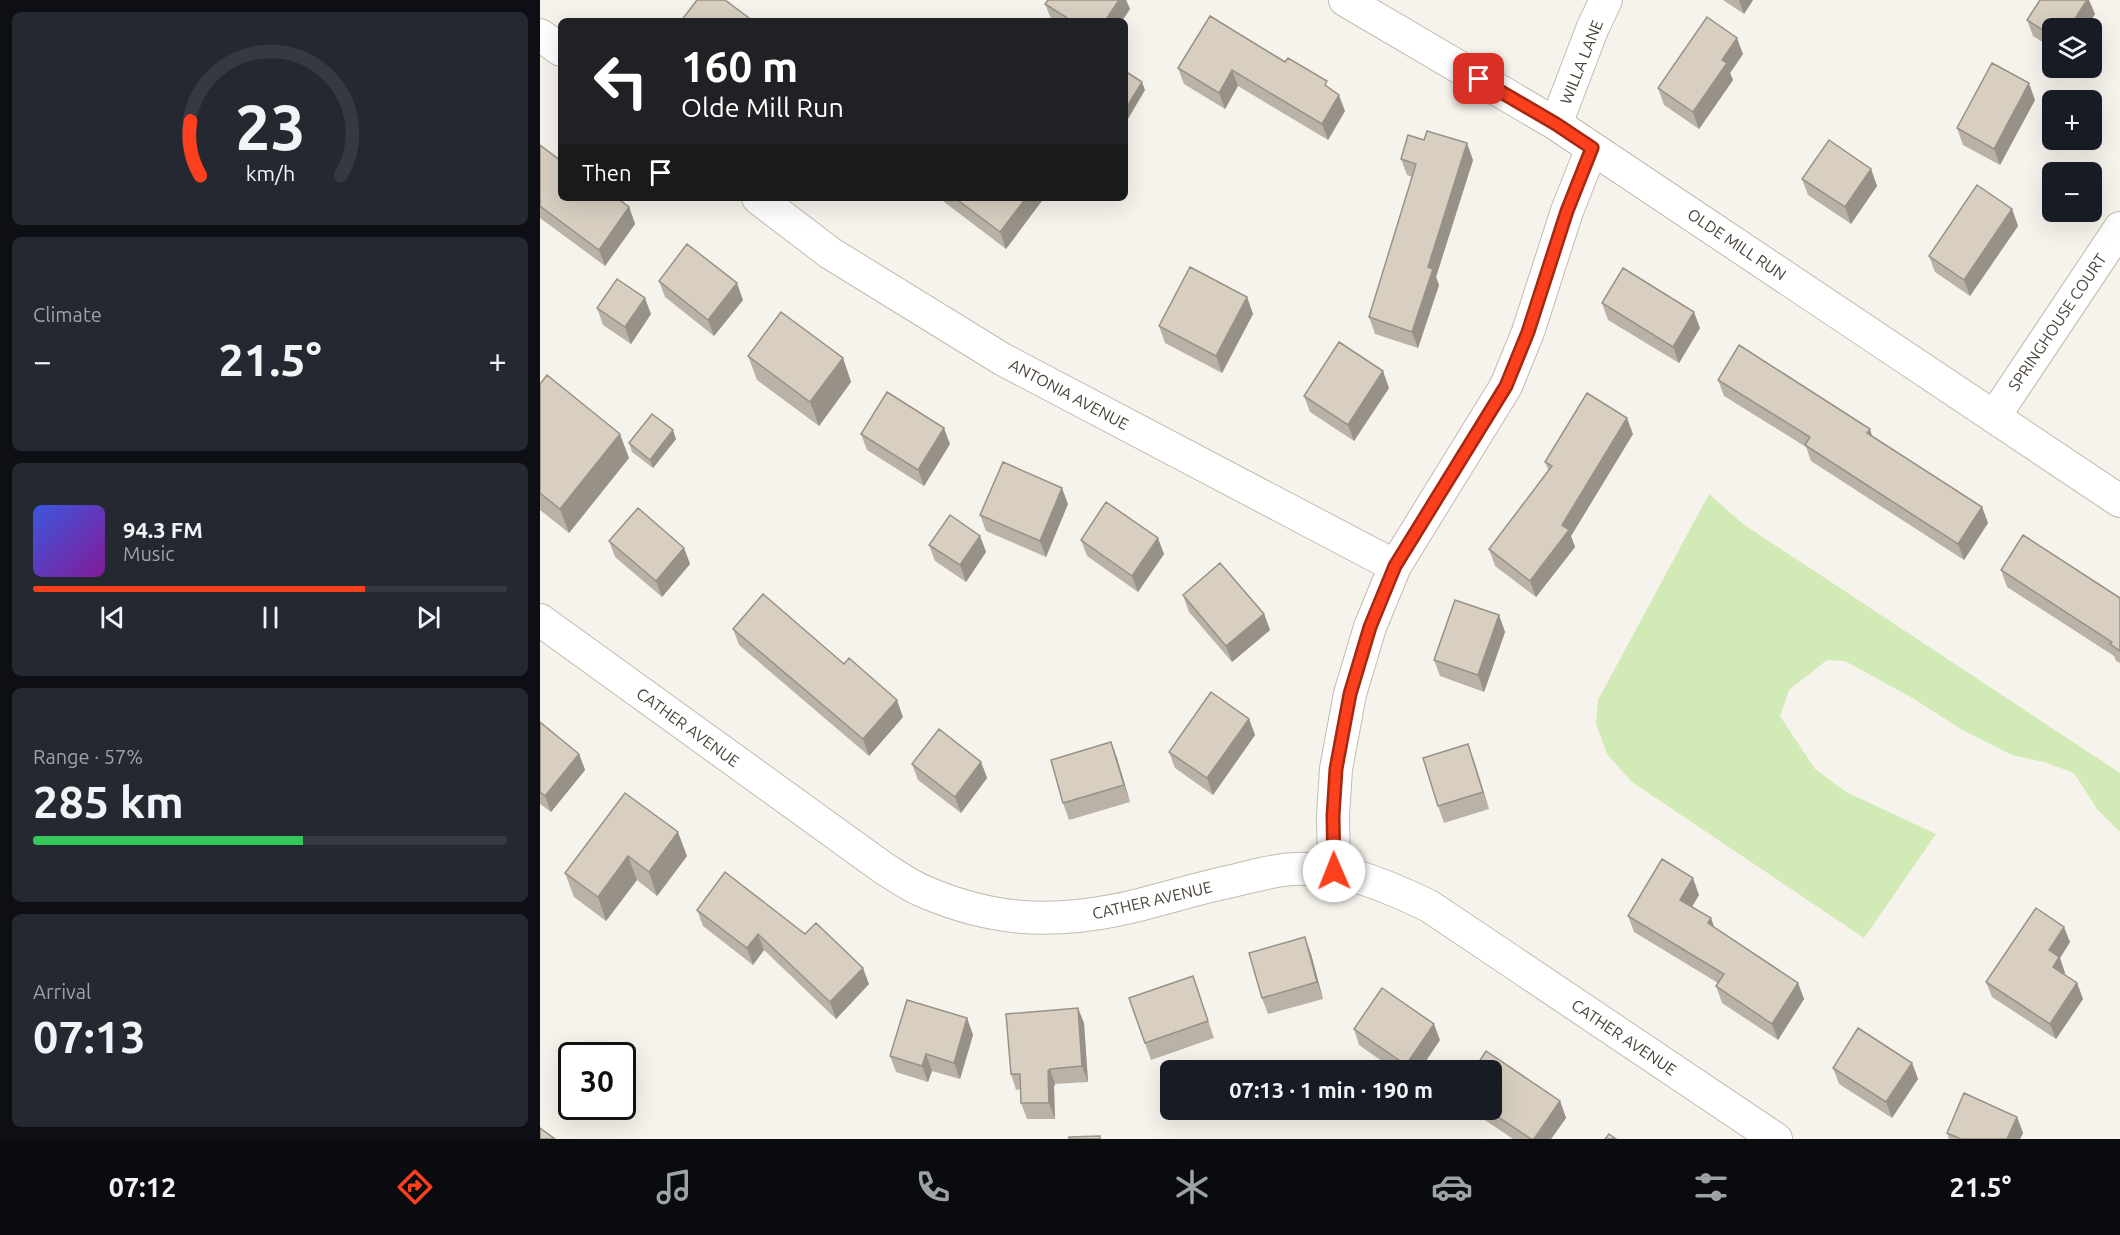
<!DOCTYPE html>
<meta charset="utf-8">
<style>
:root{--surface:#171b24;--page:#242831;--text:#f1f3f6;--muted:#9ea1a6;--line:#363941;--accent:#fc3f1d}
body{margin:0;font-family:Ubuntu,sans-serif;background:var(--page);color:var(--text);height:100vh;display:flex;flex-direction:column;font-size:22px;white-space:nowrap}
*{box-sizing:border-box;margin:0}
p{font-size:20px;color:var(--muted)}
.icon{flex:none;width:33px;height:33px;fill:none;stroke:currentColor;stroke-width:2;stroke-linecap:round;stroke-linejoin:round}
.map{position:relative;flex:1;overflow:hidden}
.details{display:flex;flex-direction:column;gap:12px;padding:12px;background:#0d0f14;width:540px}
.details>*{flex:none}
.guide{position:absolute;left:18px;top:18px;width:570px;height:183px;border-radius:9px;box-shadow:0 6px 24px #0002;background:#202124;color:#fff;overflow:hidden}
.buttons{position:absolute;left:1502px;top:18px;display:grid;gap:12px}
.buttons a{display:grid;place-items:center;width:60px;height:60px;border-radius:9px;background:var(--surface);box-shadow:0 6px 24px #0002;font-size:30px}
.speed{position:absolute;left:18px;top:1042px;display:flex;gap:12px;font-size:30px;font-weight:700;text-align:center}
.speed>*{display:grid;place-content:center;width:78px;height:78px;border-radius:50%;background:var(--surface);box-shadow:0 6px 24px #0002;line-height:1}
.speed .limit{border:3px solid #111;border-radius:9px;background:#fff;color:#111}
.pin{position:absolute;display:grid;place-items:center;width:51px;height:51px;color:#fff;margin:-26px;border-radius:12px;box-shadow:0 3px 9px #0006}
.me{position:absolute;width:66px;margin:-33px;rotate:359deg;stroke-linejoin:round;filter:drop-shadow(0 0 4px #0008)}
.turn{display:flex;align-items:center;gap:21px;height:126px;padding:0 24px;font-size:27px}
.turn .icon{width:78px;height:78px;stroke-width:2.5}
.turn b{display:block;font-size:42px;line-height:51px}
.then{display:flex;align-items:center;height:57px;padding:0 24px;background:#0003;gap:12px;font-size:22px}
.big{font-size:45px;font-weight:600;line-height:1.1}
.details .tile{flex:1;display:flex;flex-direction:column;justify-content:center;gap:9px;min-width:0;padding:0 21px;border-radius:9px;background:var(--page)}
.details .dial{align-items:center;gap:0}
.dial svg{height:156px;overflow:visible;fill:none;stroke:var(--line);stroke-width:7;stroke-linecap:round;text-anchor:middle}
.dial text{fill:var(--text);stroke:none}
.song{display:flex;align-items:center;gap:18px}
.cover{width:72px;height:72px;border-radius:9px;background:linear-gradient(135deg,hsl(230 70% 55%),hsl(290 70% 35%))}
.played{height:6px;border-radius:3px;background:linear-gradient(90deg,var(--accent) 70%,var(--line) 70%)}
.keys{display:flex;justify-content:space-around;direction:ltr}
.heat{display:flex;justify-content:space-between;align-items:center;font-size:33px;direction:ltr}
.charge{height:9px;border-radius:4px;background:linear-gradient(90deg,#34c759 57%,var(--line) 0)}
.trip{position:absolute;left:620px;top:1060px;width:342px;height:60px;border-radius:9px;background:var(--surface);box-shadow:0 6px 24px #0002;font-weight:600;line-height:60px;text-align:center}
.menu{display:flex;height:96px;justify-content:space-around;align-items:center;background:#090b0e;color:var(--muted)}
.menu .icon{width:42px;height:42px}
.menu .current{color:var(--accent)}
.menu b{font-size:27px;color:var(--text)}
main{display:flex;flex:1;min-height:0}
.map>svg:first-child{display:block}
.green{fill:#d2eab5}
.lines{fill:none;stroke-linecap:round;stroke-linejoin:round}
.minor-casing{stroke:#c2bbae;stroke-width:34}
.minor{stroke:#fff;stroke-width:32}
.wall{fill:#bab2a6}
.shaded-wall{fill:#979187}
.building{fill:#d8cfc1;stroke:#979187;stroke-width:1.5}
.route-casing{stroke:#a42913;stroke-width:15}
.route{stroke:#fc3f1d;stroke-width:10}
.labels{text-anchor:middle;stroke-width:5;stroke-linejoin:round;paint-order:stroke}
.street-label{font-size:16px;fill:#4b4439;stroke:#fff}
</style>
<main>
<section class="details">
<div class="tile dial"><svg viewBox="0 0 100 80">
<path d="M14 69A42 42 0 1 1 86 69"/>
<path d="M14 69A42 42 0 0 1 9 41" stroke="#fc3f1d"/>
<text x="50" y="56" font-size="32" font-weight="700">23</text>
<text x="50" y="72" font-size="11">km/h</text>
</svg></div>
<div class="tile"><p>Climate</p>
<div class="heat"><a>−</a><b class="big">21.5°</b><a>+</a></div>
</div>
<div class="tile">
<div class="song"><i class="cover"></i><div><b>94.3 FM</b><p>Music</p></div></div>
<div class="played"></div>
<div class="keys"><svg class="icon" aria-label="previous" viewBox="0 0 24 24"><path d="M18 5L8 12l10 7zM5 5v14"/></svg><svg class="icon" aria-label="pause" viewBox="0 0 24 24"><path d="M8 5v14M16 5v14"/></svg><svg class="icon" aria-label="next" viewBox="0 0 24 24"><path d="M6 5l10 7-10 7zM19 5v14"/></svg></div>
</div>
<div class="tile"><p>Range · 57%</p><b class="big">285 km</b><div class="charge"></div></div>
<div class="tile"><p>Arrival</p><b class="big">07:13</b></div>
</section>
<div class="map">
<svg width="1580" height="1139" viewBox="0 0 1580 1139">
<rect width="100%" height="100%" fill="#f6f3ec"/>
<path class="green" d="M 1169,494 L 1203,524 L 1580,773 L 1580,832 L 1557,809 L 1534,773 L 1504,762 L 1472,755 L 1421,729 L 1374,699 L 1305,661 L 1287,660 L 1249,690 L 1240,716 L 1275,769 L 1306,792 L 1396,834 L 1324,938 L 1092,782 L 1067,754 L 1056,724 L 1058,700 Z"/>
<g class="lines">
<g class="minor-casing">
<path id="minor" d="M 805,0 L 1016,124 L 1580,501
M 0,35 L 21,50
M 1016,124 L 1053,27 L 1066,0
M 218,198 L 290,253 L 462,359 L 855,566
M 1454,417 L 1580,228
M 0,620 L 342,867 C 356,876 370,886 385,892 C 451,920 507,924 577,910 C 611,903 644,892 679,884 C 700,880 734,869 754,869 C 804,867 845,885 889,906 L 1236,1139
M 794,871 L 793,816 L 796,769 L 810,694 L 830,627 L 855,566 L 966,386 L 988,332 L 1027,211 L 1052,148"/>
</g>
<use href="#minor" class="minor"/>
</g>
<path class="wall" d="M 508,0 L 586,0 L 590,9 L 582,21 L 512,21 L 505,4 Z
M 1183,0 L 1213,0 L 1204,14 Z
M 1555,14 L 1546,28 L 1512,28 L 1512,48 L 1493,36 L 1487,20 Z
M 670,16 L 790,88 L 805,111 L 788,140 L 698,86 L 685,109 L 644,84 L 638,68 Z
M 1203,54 L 1190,73 L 1193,80 L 1159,129 L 1124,105 L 1118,88 Z
M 1495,100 L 1460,165 L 1423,145 L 1417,128 Z
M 0,145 L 89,207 L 95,224 L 65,266 L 0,218 Z
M 861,159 L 933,160 L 896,277 L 899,285 L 878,348 L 835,334 L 829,317 L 872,177 L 867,175 Z
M 1331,169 L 1337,186 L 1311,224 L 1268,195 L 1262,179 Z
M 399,198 L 504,198 L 466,249 Z
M 1472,209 L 1478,226 L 1430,296 L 1395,272 L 1389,256 Z
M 119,281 L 203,300 L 174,336 L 125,297 Z
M 707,297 L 713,314 L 682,373 L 625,343 L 619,326 Z
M 1062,303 L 1160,328 L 1139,363 L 1068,320 Z
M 57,308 L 111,314 L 91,344 L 63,325 Z
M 208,356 L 303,358 L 311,382 L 279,426 L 217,380 Z
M 1178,380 L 1332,437 L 1442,507 L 1448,523 L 1424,560 L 1271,461 L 1266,447 L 1184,396 Z
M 0,384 L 89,458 L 29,533 L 0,510 Z
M 849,388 L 814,441 L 770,412 L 764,396 Z
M 321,434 L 410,444 L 384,486 L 327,450 Z
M 1093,434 L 1031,536 L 1035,547 L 996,597 L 955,566 L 949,549 L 1009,471 L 1005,462 Z
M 136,439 L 113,468 L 92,452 L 89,443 Z
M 528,504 L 506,557 L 446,531 L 440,515 Z
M 440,536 L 446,552 L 426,582 L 395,561 L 389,545 Z
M 541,540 L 624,554 L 598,592 L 547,556 Z
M 69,541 L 144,548 L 150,564 L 122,597 L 75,557 Z
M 1461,570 L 1580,598 L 1580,663 L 1576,661 L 1574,656 L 1467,587 Z
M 643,595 L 724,614 L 730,630 L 692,662 L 649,612 Z
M 959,615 L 965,632 L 944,692 L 900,676 L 894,660 Z
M 193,629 L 363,717 L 329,756 L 199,645 Z
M 709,719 L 715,735 L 673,795 L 635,768 L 629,752 Z
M 0,722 L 39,754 L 45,770 L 11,812 L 0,804 Z
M 571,742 L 577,758 L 590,802 L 529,820 L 523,803 Z
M 934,761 L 949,809 L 904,823 L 898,806 Z
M 441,762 L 447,778 L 421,813 L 378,780 L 372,764 Z
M 85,793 L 147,856 L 117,896 L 97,880 L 66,921 L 34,897 L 25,873 Z
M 1159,895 L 1152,907 L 1174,927 L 1258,983 L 1264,999 L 1238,1040 L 1182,1003 L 1176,986 L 1178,983 L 1094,932 L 1088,916 Z
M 157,910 L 265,934 L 329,984 L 296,1019 L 224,950 L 213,965 L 163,926 Z
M 1530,942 L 1520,958 L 1525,973 L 1524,974 L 1537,983 L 1543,999 L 1516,1039 L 1452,997 L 1446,982 Z
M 771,954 L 783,999 L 728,1014 L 722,998 Z
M 653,976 L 674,1038 L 611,1060 L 589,998 Z
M 427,1018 L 433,1035 L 420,1079 L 392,1071 L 388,1082 L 356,1072 L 350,1056 Z
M 544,1023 L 548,1082 L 515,1084 L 514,1087 L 515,1119 L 487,1119 L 481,1103 L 481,1089 L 476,1090 L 471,1074 Z
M 814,1029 L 900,1040 L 879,1071 L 856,1071 L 819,1045 Z
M 1372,1063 L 1378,1079 L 1352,1118 L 1299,1084 L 1293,1068 Z
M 1020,1101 L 1026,1118 L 1011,1139 L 973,1139 L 930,1110 L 951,1110 Z
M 1477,1117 L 1483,1133 L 1480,1139 L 1409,1139 L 1407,1133 Z"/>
<path class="shaded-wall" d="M 579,0 L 586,0 L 590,9 L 582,21 L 565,21 Z
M 1199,0 L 1213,0 L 1204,14 Z
M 1547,0 L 1549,0 L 1555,14 L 1546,28 L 1529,28 Z
M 1197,38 L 1203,54 L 1190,73 L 1193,80 L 1159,129 L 1153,112 L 1182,60 Z
M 692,70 L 698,86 L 685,109 L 679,93 Z
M 602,82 L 605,90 L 585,124 L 585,110 Z
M 1489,83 L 1495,100 L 1460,165 L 1454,149 Z
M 799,95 L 805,111 L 788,140 L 782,124 Z
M 927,143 L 933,160 L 896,277 L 899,285 L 878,348 L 872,332 L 888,267 Z
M 1331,169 L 1337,186 L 1311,224 L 1305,207 Z
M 486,198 L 504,198 L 466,249 L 460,232 Z
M 89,207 L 95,224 L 65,266 L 59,250 Z
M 1472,209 L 1478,226 L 1430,296 L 1424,280 Z
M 197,283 L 203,300 L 174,336 L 168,320 Z
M 707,297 L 713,314 L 682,373 L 676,356 Z
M 105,298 L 111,314 L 91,344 L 85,327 Z
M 1154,312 L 1160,328 L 1139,363 L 1133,347 Z
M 303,358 L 311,382 L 279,426 L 270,402 Z
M 843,371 L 849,388 L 814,441 L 808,425 Z
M 1087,418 L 1093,434 L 1031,536 L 1035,547 L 996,597 L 990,581 L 1022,525 Z
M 404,428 L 410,444 L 384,486 L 378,470 Z
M 1330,429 L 1335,446 L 1327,433 Z
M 133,430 L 136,439 L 113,468 L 110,460 Z
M 80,434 L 89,458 L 29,533 L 20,509 Z
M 522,488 L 528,504 L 506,557 L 500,541 Z
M 1442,507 L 1448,523 L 1424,560 L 1418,544 Z
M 440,536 L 446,552 L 426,582 L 420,565 Z
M 618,538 L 624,554 L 598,592 L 592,576 Z
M 144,548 L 150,564 L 122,597 L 116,581 Z
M 724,614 L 730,630 L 692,662 L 686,646 Z
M 959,615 L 965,632 L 944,692 L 938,675 Z
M 357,700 L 363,717 L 329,756 L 323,739 Z
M 709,719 L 715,735 L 673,795 L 667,778 Z
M 571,742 L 577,758 L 590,802 L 584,785 Z
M 928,744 L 934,761 L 949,809 L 943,792 Z
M 39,754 L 45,770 L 11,812 L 5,796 Z
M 441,762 L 447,778 L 421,813 L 415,797 Z
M 138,832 L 147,856 L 117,896 L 109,872 Z
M 88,856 L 97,880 L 66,921 L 58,897 Z
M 1153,878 L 1159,895 L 1146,916 L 1140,900 Z
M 1171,918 L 1177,935 L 1168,923 Z
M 1524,927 L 1530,942 L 1520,958 L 1525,973 L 1518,982 L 1513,967 L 1509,950 Z
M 218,934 L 224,950 L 213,965 L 207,948 Z
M 765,937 L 771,954 L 783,999 L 777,982 Z
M 323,968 L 329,984 L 296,1019 L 290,1002 Z
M 1258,983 L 1264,999 L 1238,1040 L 1232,1024 Z
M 1537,983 L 1543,999 L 1516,1039 L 1510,1024 Z
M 538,1008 L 544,1023 L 548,1082 L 542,1066 Z
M 427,1018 L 433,1035 L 420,1079 L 414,1063 Z
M 894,1024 L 900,1040 L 879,1071 L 868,1071 L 866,1065 Z
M 386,1054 L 392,1071 L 388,1082 L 382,1066 Z
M 1372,1063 L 1378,1079 L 1352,1118 L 1346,1102 Z
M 510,1069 L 515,1084 L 514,1087 L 515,1119 L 509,1103 L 508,1071 Z
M 1020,1101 L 1026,1118 L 1011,1139 L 994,1139 Z
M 1477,1117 L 1483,1133 L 1480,1139 L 1467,1139 Z"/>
<path class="building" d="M 157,0 L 185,0 L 213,21 L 141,21 Z
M 508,0 L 579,0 L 565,21 L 532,21 L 505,4 Z
M 1500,0 L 1547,0 L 1529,28 L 1512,28 L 1512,36 L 1487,20 Z
M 670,16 L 745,62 L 748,58 L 787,81 L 785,85 L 799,95 L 782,124 L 692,70 L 679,93 L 638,68 Z
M 1167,17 L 1197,38 L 1182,60 L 1187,63 L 1153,112 L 1118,88 Z
M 1452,63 L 1489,83 L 1454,149 L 1417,128 Z
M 585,71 L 602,82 L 585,110 Z
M 887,131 L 927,143 L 888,267 L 893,269 L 872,332 L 829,317 L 876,164 L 861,159 L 868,135 L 884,140 Z
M 1289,140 L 1331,169 L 1305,207 L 1262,179 Z
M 0,145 L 21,161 L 21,198 L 77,198 L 89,207 L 59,250 L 0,206 Z
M 1437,185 L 1472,209 L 1424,280 L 1389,256 Z
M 415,198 L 486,198 L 460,232 Z
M 147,244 L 197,283 L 168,320 L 119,281 Z
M 650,267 L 707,297 L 676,356 L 619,326 Z
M 1083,268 L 1154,312 L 1133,347 L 1062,303 Z
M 77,279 L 105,298 L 85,327 L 57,308 Z
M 241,312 L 303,358 L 270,402 L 208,356 Z
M 799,342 L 843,371 L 808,425 L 764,396 Z
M 1199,345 L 1330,429 L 1327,433 L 1442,507 L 1418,544 L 1265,445 L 1270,437 L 1178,380 Z
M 7,375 L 80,434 L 20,509 L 0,493 L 0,384 Z
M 347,392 L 404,428 L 378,470 L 321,434 Z
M 1047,393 L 1087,418 L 1022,525 L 1029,530 L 990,581 L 949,549 L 1012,466 L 1005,462 Z
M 112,414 L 133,430 L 110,460 L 89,443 Z
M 463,462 L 522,488 L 500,541 L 440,515 Z
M 566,502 L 618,538 L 592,576 L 541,540 Z
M 98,508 L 144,548 L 116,581 L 69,541 Z
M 410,515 L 440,536 L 420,565 L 389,545 Z
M 1483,535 L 1580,598 L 1580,651 L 1570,644 L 1572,642 L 1461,570 Z
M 680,563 L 724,614 L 686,646 L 643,595 Z
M 223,594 L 304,664 L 309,658 L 357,700 L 323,739 L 193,629 Z
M 915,600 L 959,615 L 938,675 L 894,660 Z
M 671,692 L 709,719 L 667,778 L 629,752 Z
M 0,722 L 39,754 L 5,796 L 0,792 Z
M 399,729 L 441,762 L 415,797 L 372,764 Z
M 571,742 L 584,785 L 523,803 L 511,760 Z
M 928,744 L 943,792 L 898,806 L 883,758 Z
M 85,793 L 138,832 L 109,872 L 88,856 L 58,897 L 25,873 Z
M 1122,859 L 1153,878 L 1140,900 L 1171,918 L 1168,923 L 1258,983 L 1232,1024 L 1176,986 L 1184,974 L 1088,916 Z
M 185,872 L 265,934 L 276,923 L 323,968 L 290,1002 L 218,934 L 207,948 L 157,910 Z
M 1496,908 L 1524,927 L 1509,950 L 1519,957 L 1513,967 L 1537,983 L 1510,1024 L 1446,982 Z
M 765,937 L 777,982 L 722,998 L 709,953 Z
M 653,976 L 668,1021 L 605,1043 L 589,998 Z
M 842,988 L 894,1024 L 866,1065 L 814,1029 Z
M 367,1000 L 427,1018 L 414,1063 L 386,1054 L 382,1066 L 350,1056 Z
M 538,1008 L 542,1066 L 510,1069 L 508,1071 L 509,1103 L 481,1103 L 480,1074 L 471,1074 L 466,1014 Z
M 1318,1028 L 1372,1063 L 1346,1102 L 1293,1068 Z
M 946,1051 L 1020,1101 L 994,1139 L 991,1139 L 948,1110 L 951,1110 L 951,1071 L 933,1071 Z
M 1424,1093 L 1477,1117 L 1467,1139 L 1421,1139 L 1407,1133 Z
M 0,1128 L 15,1139 L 0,1139 Z
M 1069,1134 L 1076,1139 L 1065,1139 Z
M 560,1136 L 560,1139 L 529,1139 L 529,1137 Z"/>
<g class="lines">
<g class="route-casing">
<path id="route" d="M 794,871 L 793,816 L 796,769 L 810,694 L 830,627 L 855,566 L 966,386 L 988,332 L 1027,211 L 1052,148 L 1016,124 L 939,79"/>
</g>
<use href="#route" class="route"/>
</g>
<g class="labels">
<g class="street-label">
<text transform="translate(1041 62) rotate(-68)" y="6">WILLA LANE</text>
<text transform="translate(1197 244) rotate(34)" y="6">OLDE MILL RUN</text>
<text transform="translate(1517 322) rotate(-56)" y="6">SPRINGHOUSE COURT</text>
<text transform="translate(529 394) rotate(28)" y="6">ANTONIA AVENUE</text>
<text transform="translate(148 727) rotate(36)" y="6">CATHER AVENUE</text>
<text transform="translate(612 900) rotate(-13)" y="6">CATHER AVENUE</text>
<text transform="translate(1084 1037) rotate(34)" y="6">CATHER AVENUE</text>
</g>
</g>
</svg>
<div class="buttons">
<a><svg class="icon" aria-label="layers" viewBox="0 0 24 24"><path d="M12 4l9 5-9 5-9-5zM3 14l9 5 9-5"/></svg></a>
<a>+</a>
<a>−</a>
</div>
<div class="speed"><div class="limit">30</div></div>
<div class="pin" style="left:939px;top:79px;background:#d93025"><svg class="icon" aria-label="arrive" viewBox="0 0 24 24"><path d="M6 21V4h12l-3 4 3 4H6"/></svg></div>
<svg class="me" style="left:794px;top:871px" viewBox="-20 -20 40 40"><circle r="19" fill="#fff"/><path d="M0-13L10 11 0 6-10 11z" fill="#fc3f1d"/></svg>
<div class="trip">07:13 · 1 min · 190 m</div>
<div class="guide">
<div class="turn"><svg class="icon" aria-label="left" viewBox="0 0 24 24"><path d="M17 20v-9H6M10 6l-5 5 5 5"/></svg><div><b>160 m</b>Olde Mill Run</div></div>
<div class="then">Then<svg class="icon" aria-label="arrive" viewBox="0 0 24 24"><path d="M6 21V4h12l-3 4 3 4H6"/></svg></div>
</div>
</div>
</main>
<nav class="menu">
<b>07:12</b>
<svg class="icon current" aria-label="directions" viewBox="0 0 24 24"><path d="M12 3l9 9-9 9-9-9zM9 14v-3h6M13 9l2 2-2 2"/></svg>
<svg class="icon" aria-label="music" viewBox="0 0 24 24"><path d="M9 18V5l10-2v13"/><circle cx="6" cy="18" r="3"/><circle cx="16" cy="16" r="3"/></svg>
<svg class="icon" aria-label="phone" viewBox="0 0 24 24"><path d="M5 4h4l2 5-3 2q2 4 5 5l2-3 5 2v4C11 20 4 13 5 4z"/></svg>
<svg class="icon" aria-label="climate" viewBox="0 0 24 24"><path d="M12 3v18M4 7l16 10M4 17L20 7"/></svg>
<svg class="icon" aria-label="car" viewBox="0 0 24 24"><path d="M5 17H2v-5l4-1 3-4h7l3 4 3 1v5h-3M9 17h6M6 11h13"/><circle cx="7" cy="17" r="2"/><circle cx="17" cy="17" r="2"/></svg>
<svg class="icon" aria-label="filters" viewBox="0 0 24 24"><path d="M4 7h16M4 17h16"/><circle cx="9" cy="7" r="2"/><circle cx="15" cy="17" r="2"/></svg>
<b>21.5°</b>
</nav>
